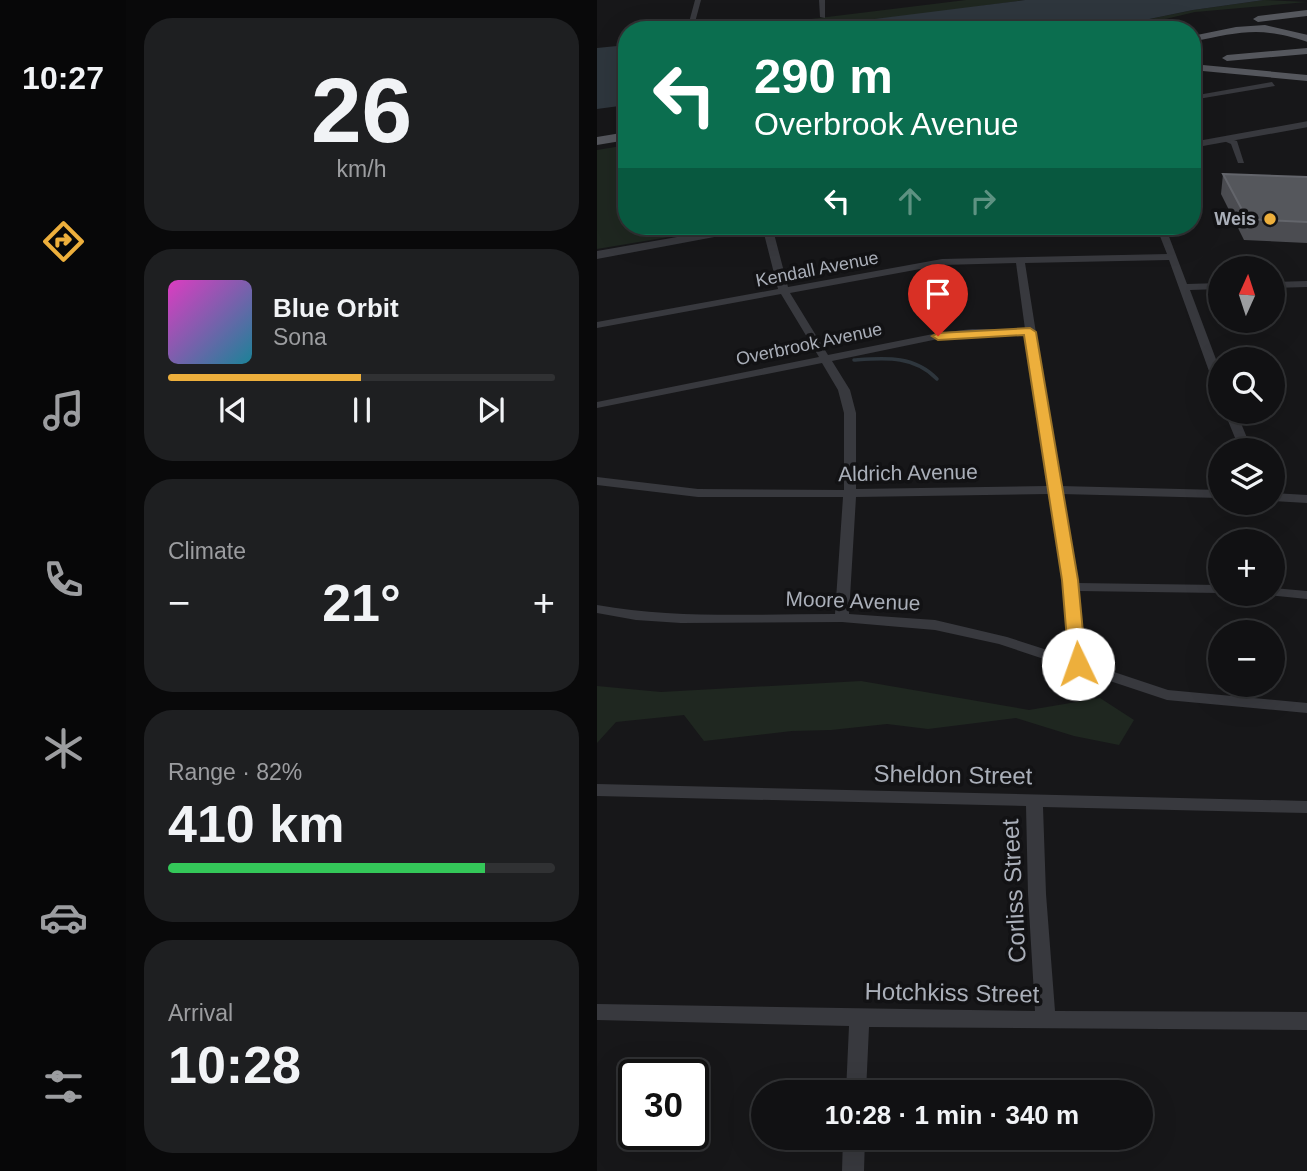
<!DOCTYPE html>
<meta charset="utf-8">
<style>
:root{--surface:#111113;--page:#1e1f21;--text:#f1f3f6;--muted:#9c9da0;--line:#303133;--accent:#edaf3c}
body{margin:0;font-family:Helvetica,sans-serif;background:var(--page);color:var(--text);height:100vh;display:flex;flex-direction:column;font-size:26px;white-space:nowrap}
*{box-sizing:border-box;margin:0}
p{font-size:23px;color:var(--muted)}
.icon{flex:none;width:38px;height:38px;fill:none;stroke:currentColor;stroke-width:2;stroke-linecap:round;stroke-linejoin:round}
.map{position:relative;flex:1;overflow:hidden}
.panel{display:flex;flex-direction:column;gap:18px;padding:18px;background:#09090a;width:471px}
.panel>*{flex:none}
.guide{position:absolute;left:21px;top:21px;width:583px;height:214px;border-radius:28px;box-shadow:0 7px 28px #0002,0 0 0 2px var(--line);background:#0b6e4f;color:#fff;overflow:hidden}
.needle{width:46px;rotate:3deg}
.buttons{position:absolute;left:611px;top:256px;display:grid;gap:14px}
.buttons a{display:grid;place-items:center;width:77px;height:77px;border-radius:50%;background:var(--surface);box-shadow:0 7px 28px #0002,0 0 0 2px var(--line);font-size:35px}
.speed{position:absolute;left:21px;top:1059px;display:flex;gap:14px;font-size:35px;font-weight:700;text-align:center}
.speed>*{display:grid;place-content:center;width:91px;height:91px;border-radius:50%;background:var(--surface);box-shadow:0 7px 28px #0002,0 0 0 2px var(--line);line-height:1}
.speed .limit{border:4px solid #111;border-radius:10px;background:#fff;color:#111}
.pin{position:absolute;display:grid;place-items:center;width:60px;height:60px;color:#fff;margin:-72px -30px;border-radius:50% 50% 50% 0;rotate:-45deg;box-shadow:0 0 7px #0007}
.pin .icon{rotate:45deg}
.me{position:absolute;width:77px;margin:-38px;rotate:357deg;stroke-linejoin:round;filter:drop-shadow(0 0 5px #0008)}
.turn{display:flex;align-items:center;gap:24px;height:147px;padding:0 21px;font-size:32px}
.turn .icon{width:91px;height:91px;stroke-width:2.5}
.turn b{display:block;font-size:49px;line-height:60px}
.lanes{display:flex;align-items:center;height:66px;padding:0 21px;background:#0003;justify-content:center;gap:35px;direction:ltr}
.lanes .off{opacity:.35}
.big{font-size:52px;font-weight:700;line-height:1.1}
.panel .widget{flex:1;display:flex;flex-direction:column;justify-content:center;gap:10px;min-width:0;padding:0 24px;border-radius:28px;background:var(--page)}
.panel .dial{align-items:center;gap:0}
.dial b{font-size:91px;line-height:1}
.song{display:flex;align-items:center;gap:21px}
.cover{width:84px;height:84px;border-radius:10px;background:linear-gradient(135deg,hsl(310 70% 55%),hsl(190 70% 35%))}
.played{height:7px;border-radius:4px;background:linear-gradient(90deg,var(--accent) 50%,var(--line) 50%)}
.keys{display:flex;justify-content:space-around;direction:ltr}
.heat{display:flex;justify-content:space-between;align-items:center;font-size:38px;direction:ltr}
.charge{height:10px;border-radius:5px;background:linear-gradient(90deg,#34c759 82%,var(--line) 0)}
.trip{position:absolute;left:154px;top:1080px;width:402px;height:70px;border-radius:35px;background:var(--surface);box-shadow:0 7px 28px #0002,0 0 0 2px var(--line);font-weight:700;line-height:70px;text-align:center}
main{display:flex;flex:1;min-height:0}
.tabs{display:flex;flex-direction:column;width:126px;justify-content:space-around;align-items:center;background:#070708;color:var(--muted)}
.tabs .icon{width:49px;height:49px}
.tabs .selected{color:var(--accent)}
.tabs b{font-size:32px;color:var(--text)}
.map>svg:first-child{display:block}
.green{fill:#1f2720}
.water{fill:#2e363d}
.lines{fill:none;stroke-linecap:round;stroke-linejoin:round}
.stream{stroke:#2e363d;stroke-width:3.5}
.minor{fill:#38393e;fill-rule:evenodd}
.tertiary{fill:#38393e;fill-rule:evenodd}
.primary{fill:#55575d;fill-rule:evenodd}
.wall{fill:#4b4c51}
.building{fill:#55575c;stroke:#63656b;stroke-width:2}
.route{fill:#edaf3c;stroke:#9a7227;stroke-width:2}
.poi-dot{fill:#edaf3c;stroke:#121214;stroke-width:2.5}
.labels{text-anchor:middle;stroke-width:7;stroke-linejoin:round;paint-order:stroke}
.far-poi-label{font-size:18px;font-weight:bold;fill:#aaafb9;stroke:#121214;text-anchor:end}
.far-street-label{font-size:18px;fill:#aaafb9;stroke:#121214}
.street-label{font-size:21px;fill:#aaafb9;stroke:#121214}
.near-street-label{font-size:24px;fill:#aaafb9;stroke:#121214}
</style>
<main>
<nav class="tabs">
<b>10:27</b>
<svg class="icon selected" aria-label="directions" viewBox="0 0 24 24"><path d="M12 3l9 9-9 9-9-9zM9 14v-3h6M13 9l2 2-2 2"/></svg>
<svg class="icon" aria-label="music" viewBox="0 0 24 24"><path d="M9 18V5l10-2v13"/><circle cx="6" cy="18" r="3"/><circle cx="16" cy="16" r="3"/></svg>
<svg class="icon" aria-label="phone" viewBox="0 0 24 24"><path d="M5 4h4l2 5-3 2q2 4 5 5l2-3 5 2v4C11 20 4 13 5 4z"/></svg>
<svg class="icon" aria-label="climate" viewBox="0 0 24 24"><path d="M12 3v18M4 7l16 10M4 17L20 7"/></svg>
<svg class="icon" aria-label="car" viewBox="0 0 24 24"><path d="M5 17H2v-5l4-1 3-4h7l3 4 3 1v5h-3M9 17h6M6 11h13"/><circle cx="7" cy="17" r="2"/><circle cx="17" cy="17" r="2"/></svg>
<svg class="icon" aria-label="filters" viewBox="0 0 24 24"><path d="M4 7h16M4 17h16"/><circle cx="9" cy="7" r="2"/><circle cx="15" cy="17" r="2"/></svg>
</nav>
<section class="panel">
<div class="widget dial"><b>26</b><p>km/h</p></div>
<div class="widget">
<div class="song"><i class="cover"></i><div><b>Blue Orbit</b><p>Sona</p></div></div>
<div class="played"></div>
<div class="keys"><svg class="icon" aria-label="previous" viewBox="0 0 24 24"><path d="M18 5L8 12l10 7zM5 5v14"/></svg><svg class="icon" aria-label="pause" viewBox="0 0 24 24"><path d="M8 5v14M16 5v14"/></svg><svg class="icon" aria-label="next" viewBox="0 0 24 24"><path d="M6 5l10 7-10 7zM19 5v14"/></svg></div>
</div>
<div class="widget"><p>Climate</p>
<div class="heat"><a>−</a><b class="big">21°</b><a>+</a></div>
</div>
<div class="widget"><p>Range · 82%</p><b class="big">410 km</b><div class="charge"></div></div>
<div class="widget"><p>Arrival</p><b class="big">10:28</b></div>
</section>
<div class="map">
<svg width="711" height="1171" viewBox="0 0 711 1171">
<rect width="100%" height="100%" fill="#171719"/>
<path class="green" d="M 369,0 L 428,0 C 335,12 241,30 146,30 L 165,25 Z
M 667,0 L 710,2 L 598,12 L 522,30 L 499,30 L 596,10 Z
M 30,145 L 30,226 L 138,226 L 0,249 L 0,150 Z
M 264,681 L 432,710 L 503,698 L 537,720 L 522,745 L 477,736 L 419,718 L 331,729 L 290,724 L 234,730 L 195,731 L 107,741 L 87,715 L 19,722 L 0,743 L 0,686 L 64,692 Z"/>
<path class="water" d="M 428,0 L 667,0 L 596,10 L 499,30 L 190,30 Z
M 30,45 L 30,105 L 0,109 L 0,48 Z"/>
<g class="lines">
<path class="stream" d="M 257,360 C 288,358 317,355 340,379"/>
<path class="minor" d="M 98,0 L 104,0 L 97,26 L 94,28 L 91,26 Z
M 222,0 L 228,0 L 228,18 L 223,17 Z
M 675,82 L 678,86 L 595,100 L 595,96 Z
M 627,137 L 640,141 L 647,163 L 641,163 L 634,144 L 627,141 Z
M 165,226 L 175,226 L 191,287 L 345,259 L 570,254 L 559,226 L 568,226 L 590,284 L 623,283 L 623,289 L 593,290 L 623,370 L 623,388 L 617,385 L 572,260 L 428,263 L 463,486 L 623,490 L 623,498 L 464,494 L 480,583 L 623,585 L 623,593 L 481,591 L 487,662 L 571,690 L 711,703 L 711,713 L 570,700 L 402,644 L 338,630 L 245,622 L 84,623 L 39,620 L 0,613 L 0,605 C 79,619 158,614 238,614 L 246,497 L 101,497 L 0,485 L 0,477 L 101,489 L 247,490 L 247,413 L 241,390 L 225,363 L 0,408 L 0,402 L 222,357 L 184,294 L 0,328 L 0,322 L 181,289 ZM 419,263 L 428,329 L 375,329 L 341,333 L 231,355 L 193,293 L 345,265 ZM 375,335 L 429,335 L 450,486 L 259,489 L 259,413 L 253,390 L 235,361 L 341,339 ZM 451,494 L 467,587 L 472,657 L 410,637 L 338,620 L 252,614 L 259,497 Z
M 711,281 L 711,287 L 676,288 L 676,282 Z
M 627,411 L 639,411 L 655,450 L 643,450 Z
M 676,493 L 711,495 L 711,503 L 676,501 Z
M 676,588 L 711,591 L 711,599 L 671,595 L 670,593 L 676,593 Z
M 0,784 L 711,801 L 711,813 L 446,807 L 449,894 L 458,1011 L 711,1012 L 711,1030 L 272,1027 L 269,1092 L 249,1092 L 252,1026 L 0,1020 L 0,1004 L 438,1011 L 431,894 L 429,806 L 0,796 Z
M 246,1138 L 268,1138 L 267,1171 L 245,1171 Z"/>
<path class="tertiary" d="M 711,121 L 711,127 L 595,148 L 595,142 Z
M 143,226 L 166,226 L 160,229 L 0,259 L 0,251 Z"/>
<path class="primary" d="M 711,10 L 711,16 L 661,22 L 656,19 L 661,16 Z
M 668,25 L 711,35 L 711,42 C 663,26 643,32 595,42 L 595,36 L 639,27 Z
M 711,48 L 711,54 L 630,61 L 625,58 L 630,55 Z
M 595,64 L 711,75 L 711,81 L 595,70 Z
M 30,132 L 30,140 L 0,145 L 0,137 Z"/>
</g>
<path class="wall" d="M 626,174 L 711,177 L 711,243 L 647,240 L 624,194 Z"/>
<path class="building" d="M 626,174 L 711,177 L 711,222 L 650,219 Z"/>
<path class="route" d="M 433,328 L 439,332 L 481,580 L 489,664 L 481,670 L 472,664 L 465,580 L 427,335 L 341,340 L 335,336 L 341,333 Z"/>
<circle class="poi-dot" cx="673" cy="219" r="7"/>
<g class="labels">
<g class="far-poi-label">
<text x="659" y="225">Weis</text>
</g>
<g class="far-street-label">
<text transform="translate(220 269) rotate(-11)" y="6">Kendall Avenue</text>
<text transform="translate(212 344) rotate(-12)" y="6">Overbrook Avenue</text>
</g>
<g class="street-label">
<text transform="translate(311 473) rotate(-1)" y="7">Aldrich Avenue</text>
<text transform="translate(256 601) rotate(2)" y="7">Moore Avenue</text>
</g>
<g class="near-street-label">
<text transform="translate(356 775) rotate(1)" y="8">Sheldon Street</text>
<text transform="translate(417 891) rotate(-93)" y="8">Corliss Street</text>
<text transform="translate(355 993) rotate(1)" y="8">Hotchkiss Street</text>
</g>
</g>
</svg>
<div class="buttons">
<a><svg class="needle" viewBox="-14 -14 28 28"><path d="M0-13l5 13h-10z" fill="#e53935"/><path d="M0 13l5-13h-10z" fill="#9c9da0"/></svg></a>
<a><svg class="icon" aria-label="search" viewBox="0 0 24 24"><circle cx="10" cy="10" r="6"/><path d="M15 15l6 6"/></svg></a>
<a><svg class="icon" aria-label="layers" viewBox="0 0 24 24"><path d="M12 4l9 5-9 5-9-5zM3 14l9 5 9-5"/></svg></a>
<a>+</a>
<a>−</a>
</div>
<div class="speed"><div class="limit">30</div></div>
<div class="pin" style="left:341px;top:336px;background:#d93025"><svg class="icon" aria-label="arrive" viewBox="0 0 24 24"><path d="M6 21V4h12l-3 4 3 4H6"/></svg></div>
<svg class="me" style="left:481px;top:664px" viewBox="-20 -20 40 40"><circle r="19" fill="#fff"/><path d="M0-13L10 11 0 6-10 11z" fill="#edaf3c"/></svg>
<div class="trip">10:28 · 1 min · 340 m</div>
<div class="guide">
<div class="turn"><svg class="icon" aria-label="left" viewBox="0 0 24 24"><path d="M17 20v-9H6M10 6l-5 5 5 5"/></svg><div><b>290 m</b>Overbrook Avenue</div></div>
<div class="lanes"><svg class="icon" aria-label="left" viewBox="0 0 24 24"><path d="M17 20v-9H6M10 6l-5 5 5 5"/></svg><svg class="icon off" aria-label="ahead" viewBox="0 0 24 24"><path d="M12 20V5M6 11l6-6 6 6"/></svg><svg class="icon off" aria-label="right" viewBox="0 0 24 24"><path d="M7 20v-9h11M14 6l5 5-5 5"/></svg></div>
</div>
</div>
</main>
